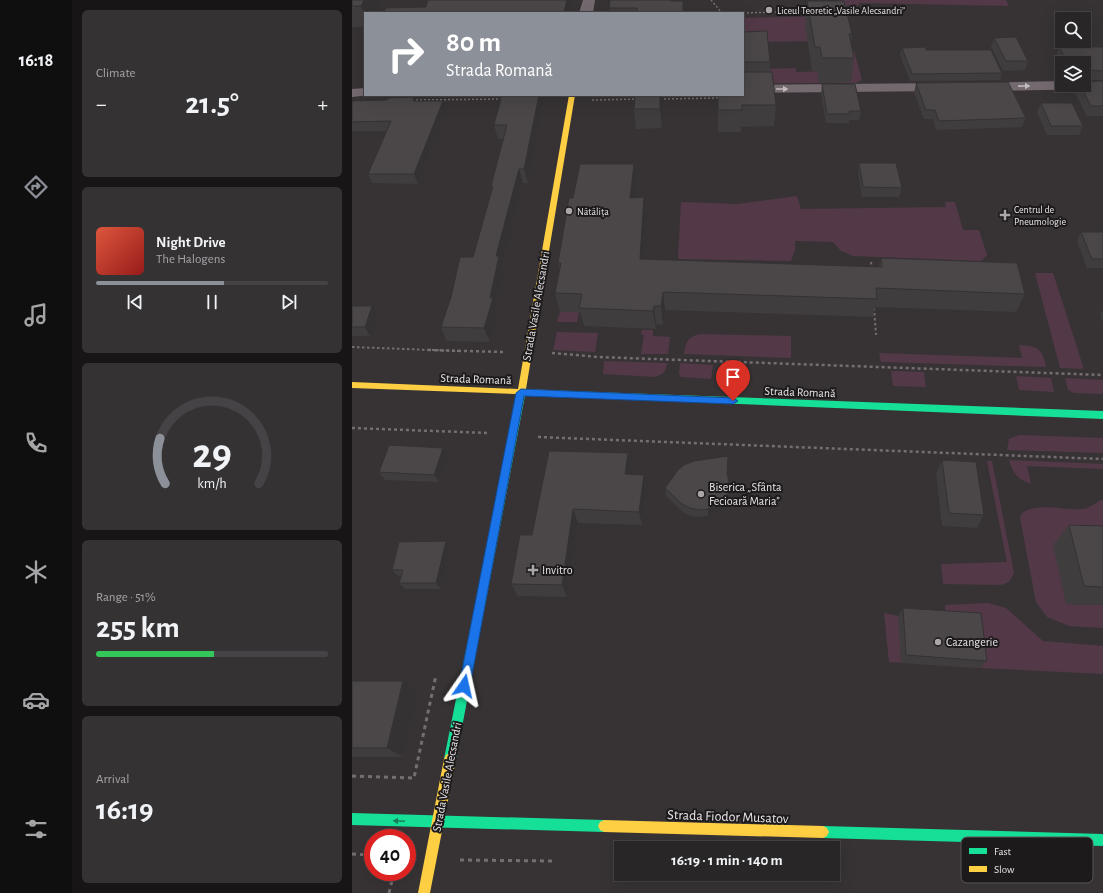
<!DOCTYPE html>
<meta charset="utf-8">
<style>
:root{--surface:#292628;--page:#353234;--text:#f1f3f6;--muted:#a5a5a8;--line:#454345;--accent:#8c9099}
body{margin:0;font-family:"Alegreya Sans",sans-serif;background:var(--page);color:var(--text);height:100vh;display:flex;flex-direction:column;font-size:15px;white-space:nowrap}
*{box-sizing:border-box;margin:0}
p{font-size:13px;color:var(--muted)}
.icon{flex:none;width:22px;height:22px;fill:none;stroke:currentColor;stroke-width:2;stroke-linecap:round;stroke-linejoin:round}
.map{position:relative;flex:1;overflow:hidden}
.sheet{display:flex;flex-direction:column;gap:10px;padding:10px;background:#171516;width:280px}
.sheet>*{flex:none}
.hud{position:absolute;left:12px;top:12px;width:380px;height:84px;border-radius:0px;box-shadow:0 4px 16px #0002,0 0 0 1px var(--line);background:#8c9099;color:#fff;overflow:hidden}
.fabs{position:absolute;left:703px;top:12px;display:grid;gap:8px}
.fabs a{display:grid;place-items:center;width:36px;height:36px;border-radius:0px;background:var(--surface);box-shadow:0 4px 16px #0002,0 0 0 1px var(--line);font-size:20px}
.speed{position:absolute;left:12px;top:829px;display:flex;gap:8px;font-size:20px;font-weight:700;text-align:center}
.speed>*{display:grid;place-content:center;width:52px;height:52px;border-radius:50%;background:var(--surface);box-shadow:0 4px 16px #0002,0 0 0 1px var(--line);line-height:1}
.speed .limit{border:6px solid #d22;background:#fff;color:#111}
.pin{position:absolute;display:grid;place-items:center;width:34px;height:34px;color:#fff;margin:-41px -17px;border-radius:50% 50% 50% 0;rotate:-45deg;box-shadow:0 0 4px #0007}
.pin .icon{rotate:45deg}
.me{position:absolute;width:44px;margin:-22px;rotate:11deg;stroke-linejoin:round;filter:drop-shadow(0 0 3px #0008)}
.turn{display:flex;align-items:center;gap:14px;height:84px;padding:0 16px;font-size:18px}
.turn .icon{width:52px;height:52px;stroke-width:2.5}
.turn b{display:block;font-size:28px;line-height:34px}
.big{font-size:30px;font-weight:700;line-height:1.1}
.sheet .tile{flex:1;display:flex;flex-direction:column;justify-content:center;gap:6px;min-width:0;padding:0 14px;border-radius:6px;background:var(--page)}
.sheet .dial{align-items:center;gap:0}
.dial svg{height:104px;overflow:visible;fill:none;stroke:var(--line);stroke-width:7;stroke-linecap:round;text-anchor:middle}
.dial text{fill:var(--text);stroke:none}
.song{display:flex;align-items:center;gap:12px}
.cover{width:48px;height:48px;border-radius:6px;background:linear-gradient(135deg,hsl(10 70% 55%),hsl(0 70% 35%))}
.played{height:4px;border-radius:2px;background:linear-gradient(90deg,var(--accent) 55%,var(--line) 55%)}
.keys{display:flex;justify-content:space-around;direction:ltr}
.heat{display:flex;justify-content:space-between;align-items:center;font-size:22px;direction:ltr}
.charge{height:6px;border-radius:3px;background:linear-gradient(90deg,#34c759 51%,var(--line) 0)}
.trip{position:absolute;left:262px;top:841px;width:226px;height:40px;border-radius:0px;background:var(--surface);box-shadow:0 4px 16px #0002,0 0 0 1px var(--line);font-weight:700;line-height:40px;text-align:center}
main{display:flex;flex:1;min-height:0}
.dock{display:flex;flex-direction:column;width:72px;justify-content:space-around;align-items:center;background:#100f10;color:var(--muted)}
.dock .icon{width:28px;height:28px}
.dock .active{color:var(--accent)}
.dock b{font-size:18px;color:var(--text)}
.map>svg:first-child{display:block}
.green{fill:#533848}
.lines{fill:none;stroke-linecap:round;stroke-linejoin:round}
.path-far3{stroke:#756d71;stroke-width:1.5;stroke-dasharray:2 2;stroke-linecap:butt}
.path-far2{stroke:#756d71;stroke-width:2;stroke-dasharray:2.5 2.5;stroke-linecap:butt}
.path-far1{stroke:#756d71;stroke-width:2.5;stroke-dasharray:3 3;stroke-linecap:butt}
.path{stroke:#756d71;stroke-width:3;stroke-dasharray:4 4;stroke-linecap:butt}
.street{fill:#73696f;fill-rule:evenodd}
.fast{fill:#16e098;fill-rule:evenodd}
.slow{fill:#ffcf43;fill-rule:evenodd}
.wall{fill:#403d3f}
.shaded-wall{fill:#343233}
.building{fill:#4b4749;stroke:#343233}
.oneway{fill:#c0babd}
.oneway2{fill:#1a7d5a}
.route{fill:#1a73e8;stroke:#114b97}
.poi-dot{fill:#aba7a9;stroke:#1d1a1c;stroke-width:1.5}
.labels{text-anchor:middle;stroke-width:4;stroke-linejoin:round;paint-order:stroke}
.far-poi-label{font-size:10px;fill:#e9e5e7;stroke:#1d1a1c;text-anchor:start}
.street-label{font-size:12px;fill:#e9e5e7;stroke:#1d1a1c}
.poi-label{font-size:12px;fill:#e9e5e7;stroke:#1d1a1c;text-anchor:start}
.near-street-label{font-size:14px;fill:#e9e5e7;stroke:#1d1a1c}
.key{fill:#1d1a1c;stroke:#5a5759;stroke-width:1}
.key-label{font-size:11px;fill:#e9e5e7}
</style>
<main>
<nav class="dock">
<b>16:18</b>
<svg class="icon active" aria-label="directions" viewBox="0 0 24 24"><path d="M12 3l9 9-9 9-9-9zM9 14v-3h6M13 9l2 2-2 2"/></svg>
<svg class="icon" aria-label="music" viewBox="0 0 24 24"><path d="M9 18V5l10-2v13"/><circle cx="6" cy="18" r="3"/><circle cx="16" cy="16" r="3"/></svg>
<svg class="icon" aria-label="phone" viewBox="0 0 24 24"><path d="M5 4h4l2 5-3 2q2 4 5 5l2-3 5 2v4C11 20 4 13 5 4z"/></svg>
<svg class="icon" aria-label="climate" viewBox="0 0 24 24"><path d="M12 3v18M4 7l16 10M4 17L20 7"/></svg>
<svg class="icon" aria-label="car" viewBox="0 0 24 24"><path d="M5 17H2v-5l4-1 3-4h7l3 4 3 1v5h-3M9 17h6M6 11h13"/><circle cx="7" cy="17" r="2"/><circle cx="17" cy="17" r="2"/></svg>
<svg class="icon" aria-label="filters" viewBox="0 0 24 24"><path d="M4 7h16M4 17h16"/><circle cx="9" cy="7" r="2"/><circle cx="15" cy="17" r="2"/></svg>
</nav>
<section class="sheet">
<div class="tile"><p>Climate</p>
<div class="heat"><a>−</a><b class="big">21.5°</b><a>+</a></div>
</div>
<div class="tile">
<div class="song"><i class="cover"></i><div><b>Night Drive</b><p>The Halogens</p></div></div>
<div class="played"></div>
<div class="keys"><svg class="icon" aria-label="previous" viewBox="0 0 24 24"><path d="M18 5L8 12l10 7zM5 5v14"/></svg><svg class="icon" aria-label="pause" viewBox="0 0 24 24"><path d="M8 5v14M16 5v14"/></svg><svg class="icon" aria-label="next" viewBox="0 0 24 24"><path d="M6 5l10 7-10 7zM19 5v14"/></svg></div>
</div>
<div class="tile dial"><svg viewBox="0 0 100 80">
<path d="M14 69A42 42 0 1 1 86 69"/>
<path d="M14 69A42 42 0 0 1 10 34" stroke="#8c9099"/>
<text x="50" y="56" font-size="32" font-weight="700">29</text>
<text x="50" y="72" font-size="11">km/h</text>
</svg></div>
<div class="tile"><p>Range · 51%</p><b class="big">255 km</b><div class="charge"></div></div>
<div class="tile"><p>Arrival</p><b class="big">16:19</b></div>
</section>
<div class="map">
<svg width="751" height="893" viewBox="0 0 751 893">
<rect width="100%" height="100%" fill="#373335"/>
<path class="green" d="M 487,0 L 654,0 L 657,6 L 507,3 L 507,5 L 489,6 Z
M 491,16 L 498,41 L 391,42 L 391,18 Z
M 474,49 L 502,51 L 510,80 L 504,83 L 391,83 L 391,72 L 412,69 L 444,68 L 444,72 L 481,71 Z
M 445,196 L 449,209 L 594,207 L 593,202 L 603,202 L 611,230 L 627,230 L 635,255 L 629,261 L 501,256 L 489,251 L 481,242 L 443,241 L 443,250 L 439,261 L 326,259 L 329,202 L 386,204 Z
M 683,273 L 701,273 L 732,369 L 708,368 Z
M 230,293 L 225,322 L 205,322 L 208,312 L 216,312 Z
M 290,330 L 301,330 L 301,336 L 318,337 L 316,354 L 289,354 L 292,335 L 289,335 Z
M 205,332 L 246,333 L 243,352 L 201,350 Z
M 349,334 L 439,336 L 439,358 L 332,354 C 334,342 336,336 349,334 Z
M 667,345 C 686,346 691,349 694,367 L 529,362 L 527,353 L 670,358 Z
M 252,361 L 315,363 C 314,371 311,375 303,377 L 251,374 Z
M 328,363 L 361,365 L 359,379 L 329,377 L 327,373 Z
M 539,371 L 572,372 L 574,387 L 541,386 Z
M 664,376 L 699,378 L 702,392 L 667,390 Z
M 713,378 L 751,380 L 751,394 L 722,393 L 716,390 Z
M 668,435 L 751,438 L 751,453 L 655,450 L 657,439 L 662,437 Z
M 657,460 L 751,464 L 751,469 L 675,466 L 679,484 C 666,479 661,474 657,460 Z
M 635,461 L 640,461 L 662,573 L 657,582 L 649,585 L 591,584 L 589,564 L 655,562 Z
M 749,500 L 751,500 L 751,547 L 714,604 L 751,605 L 751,628 L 717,626 L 695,617 L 684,602 L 668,518 L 669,514 C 686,501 710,511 730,509 C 736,509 743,503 749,500 Z
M 636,603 L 654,608 L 691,641 L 751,646 L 751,674 L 628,668 L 537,662 L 532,613 L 546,616 L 594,619 L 593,605 Z"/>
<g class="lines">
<path class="path-far3" d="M 359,0 L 370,13
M 391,13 L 457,11
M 308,99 L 369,98
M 60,100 L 151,99
M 240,100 L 285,99"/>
<path class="path-far2" d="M 519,262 L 520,269
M 522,308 L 524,335
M 0,347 L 106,351"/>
<path class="path-far1" d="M 76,350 L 151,352
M 200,353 L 246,357 L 751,375
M 0,428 L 137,433
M 186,437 L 751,459"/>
<path class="path" d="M 0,776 L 62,778 L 84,675
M 0,854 L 21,855
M 108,860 L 200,861
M 37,893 L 42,872"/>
<path class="street" d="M 231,0 L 243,0 L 241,13 L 227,13 Z
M 710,81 L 710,85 L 732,85 L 732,81 L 751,81 L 751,89 L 628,91 L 623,90 L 621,87 L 623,84 L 628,83 Z
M 594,83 L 599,84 L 601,87 L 599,90 L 594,91 L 391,93 L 391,85 Z
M 13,88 L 13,95 L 18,95 L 0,97 L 0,89 Z"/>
<path class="fast" d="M 170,387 L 174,390 L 104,759 L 102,763 L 98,765 L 94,763 L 92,759 L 166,390 Z
M 216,391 L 751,411 L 751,419 L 216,397 L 212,394 Z
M 0,813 L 252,820 L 256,822 L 258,826 L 256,830 L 252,832 L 0,825 Z
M 471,826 L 751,834 L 751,846 L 471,838 L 467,836 L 465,832 L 467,828 Z"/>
<path class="slow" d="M 217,95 L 223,95 L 174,389 L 216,391 L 220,394 L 219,396 L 0,388 L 0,382 L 166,389 Z
M 98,753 L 102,755 L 104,759 L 78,893 L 66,893 L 92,759 L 94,755 Z
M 252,820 L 471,826 L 475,828 L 477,832 L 475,836 L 471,838 L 252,832 L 248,830 L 246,826 L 248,822 Z"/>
</g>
<path class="wall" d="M 0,0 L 29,0 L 24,13 L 13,13 L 13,27 L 0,27 Z
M 320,0 L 320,1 L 331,1 L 332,13 L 258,13 L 257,8 Z
M 455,1 L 500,34 L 499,43 L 502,58 L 499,82 L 467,83 L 465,71 L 460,71 L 453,25 Z
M 391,32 L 418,62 L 418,72 L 424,105 L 422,126 L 389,127 L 389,132 L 366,132 L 366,110 Z
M 642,38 L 676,61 L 673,70 L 651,71 L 639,47 Z
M 707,47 L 751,47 L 751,80 L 732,80 L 732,63 L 710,63 L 710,68 L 704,56 Z
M 550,48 L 574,50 L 650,73 L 648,80 L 558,81 L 548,55 Z
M 751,81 L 751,116 L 735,116 L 722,91 L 724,85 L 732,85 Z
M 564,83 L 674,118 L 670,127 L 584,130 L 581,119 L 572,119 L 562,93 Z
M 470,84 L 509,111 L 507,120 L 497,120 L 497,123 L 474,123 L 469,94 Z
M 150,95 L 193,95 L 176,183 L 171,183 L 150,266 L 152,270 L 144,307 L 146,312 L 138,342 L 95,341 L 89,327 L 121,257 L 140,189 L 139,186 L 152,139 L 146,139 L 142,125 Z
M 310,95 L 310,128 L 284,129 L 282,109 Z
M 0,101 L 64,101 L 94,110 L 66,184 L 20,183 L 16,174 L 35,131 L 0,131 Z
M 689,103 L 731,126 L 727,135 L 695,135 L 685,112 Z
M 507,163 L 550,188 L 547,197 L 510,197 L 506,172 Z
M 282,164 L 284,183 L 282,198 L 294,217 L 291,259 L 527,267 L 529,258 L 673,294 L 664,312 L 523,307 L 521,317 L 313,310 L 311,325 L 304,324 L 304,329 L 232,326 L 228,312 L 208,312 L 203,293 L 208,269 L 206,263 L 221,198 Z
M 729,232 L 751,232 L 751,268 L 735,268 L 725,241 Z
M 0,306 L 25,315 L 18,336 L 0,336 Z
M 751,310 L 751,323 L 748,314 Z
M 91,448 L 96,455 L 87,482 L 33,480 L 27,472 Z
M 276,453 L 279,468 L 278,475 L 292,475 L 294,489 L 290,525 L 226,523 L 215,597 L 166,596 L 159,584 L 180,535 Z
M 590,460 L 632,515 L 625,528 L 590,526 L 584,474 Z
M 376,464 L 375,475 L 377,482 L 377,496 L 374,505 L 369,510 L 356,516 L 347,517 L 339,516 L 331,512 L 314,496 L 313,488 Z
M 717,525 L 751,526 L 751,605 L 714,604 L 701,545 Z
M 94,541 L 98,548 L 89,589 L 53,589 L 47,583 L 49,576 L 46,576 L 40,570 Z
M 551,608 L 635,661 L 628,668 L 549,663 L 546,616 Z
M 0,681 L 66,693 L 51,757 L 0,757 Z"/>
<path class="shaded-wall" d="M 12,0 L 29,0 L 24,13 L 13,13 L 13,15 L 9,6 Z
M 215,0 L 218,0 L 219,5 L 218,13 L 212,13 Z
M 187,95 L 193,95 L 176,183 L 172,169 Z
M 308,95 L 310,95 L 310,128 L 308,109 Z
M 91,101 L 94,110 L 66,184 L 62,174 Z
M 282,164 L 284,183 L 280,217 L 278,198 Z
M 167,169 L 171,183 L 150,266 L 152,270 L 144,307 L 146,312 L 138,342 L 132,328 L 138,298 L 144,256 Z
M 292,197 L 294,217 L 290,278 L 288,259 Z
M 311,292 L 313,310 L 311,325 L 309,306 Z
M 20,306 L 25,315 L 18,336 L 13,327 Z
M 302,306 L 304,324 L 304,329 L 301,311 Z
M 91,448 L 96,455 L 87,482 L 82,475 Z
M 276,453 L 279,468 L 276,488 L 273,474 Z
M 292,475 L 294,489 L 290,525 L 287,512 Z
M 377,489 L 377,496 L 374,505 L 369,510 L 356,516 L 356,509 Z
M 221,509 L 226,523 L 215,597 L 210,585 Z
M 94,541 L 98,548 L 89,589 L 84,583 Z
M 51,681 L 66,693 L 51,757 L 35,748 Z"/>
<path class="building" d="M 0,0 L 12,0 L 9,6 L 0,6 Z
M 76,0 L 215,0 L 212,13 L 31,13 L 34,8 L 74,7 Z
M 258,0 L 318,0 L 318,1 L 331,1 L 331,13 L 285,13 L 285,8 L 257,8 Z
M 455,1 L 492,1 L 500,34 L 497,34 L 502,58 L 470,58 L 468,47 L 463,47 Z
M 415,31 L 418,62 L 391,62 L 391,32 Z
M 664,37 L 676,61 L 654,61 L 642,38 Z
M 573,47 L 574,50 L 639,50 L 650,73 L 560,74 L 550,48 Z
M 707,47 L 751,47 L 751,71 L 736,70 L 734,74 L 732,74 L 732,63 L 716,63 Z
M 391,72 L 420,72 L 424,105 L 390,105 L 390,110 L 366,110 L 366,95 L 391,95 Z
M 751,81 L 751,106 L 739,106 L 728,85 L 732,85 L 732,82 Z
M 656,82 L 674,118 L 587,121 L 583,110 L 574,110 L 564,83 Z
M 470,84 L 503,84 L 509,111 L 497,111 L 498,114 L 475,114 Z
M 150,95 L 187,95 L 172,169 L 167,169 L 144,256 L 147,256 L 138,298 L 141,298 L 132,328 L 89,327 L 99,297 L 108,257 L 121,257 L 141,186 L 139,186 L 155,125 L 142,125 Z
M 283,95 L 308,95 L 308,109 L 282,109 Z
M 62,97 L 61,101 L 91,101 L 62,174 L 16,174 L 39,121 L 0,122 L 0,101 L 35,100 L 36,98 Z
M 689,103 L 720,103 L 731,126 L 699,126 Z
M 507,163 L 544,163 L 550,188 L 511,187 Z
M 228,164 L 282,164 L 278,198 L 292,197 L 288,259 L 530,267 L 529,258 L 665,263 L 673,294 L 524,288 L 525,299 L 311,292 L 309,306 L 302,306 L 301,311 L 227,308 L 230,294 L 203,293 L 209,263 L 206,263 L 217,198 L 221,198 Z
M 729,232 L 751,232 L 751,259 L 740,259 Z
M 0,306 L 20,306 L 13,327 L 0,327 Z
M 37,445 L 91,448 L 82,475 L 27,472 Z
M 197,451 L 276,453 L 273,474 L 292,475 L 287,512 L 221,509 L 210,585 L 159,584 L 168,535 L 180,535 Z
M 376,456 L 375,474 L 377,482 L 377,489 L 374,497 L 369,503 L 356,509 L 347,510 L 338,508 L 330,504 L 313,488 L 326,470 L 332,465 L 342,461 Z
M 590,460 L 624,462 L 632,515 L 597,513 Z
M 717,525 L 751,526 L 751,587 L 732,586 Z
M 94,541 L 84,583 L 47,583 L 51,570 L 40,570 L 47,542 Z
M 551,608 L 629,613 L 635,661 L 554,655 Z
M 0,681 L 51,681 L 35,748 L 0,748 Z"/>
<defs><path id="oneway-solid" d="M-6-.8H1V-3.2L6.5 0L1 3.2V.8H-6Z"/></defs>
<g class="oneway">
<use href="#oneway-solid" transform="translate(672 86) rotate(-1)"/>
<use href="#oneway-solid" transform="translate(430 89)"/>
</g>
<use class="oneway2" href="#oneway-solid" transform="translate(47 821) rotate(-178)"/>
<path class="route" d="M 169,389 L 381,398 L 386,401 L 381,404 L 172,396 L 118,686 L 116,690 L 112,691 L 108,690 L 107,686 L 164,393 Z"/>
<g class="poi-dot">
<circle cx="417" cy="10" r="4"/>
<circle cx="217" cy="211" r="4"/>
<path d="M651 209h4v4h4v4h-4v4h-4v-4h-4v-4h4z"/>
<circle cx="349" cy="494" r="4"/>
<path d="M179 564h4v4h4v4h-4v4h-4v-4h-4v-4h4z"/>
<circle cx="586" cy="642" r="4"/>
</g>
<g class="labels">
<g class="far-poi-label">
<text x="425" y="14">Liceul Teoretic „Vasile Alecsandri”</text>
<text x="662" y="213">Centrul de<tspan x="662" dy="12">Pneumologie</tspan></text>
<text x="225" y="215">Nătălița</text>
</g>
<g class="street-label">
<text transform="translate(184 306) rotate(-80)" y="4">Strada Vasile Alecsandri</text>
<text transform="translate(124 379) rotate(2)" y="4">Strada Romană</text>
<text transform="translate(448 392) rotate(2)" y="4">Strada Romană</text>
<text transform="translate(95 777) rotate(-79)" y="4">Strada Vasile Alecsandri</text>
</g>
<g class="poi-label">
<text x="357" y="491">Biserica „Sfânta<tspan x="357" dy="14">Fecioară Maria”</tspan></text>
<text x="190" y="574">Invitro</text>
<text x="594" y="646">Cazangerie</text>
</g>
<g class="near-street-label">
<text transform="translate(376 816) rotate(2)" y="5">Strada Fiodor Musatov</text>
</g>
</g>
<rect x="609" y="837" width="132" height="46" rx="6" class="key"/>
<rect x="617" y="848" width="18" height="6" fill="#16e098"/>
<rect x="617" y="866" width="18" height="6" fill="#ffcf43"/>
<g class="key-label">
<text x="642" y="855">Fast</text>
<text x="642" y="873">Slow</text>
</g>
</svg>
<div class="fabs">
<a><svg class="icon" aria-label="search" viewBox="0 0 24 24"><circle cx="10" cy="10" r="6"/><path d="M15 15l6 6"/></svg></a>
<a><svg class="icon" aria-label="layers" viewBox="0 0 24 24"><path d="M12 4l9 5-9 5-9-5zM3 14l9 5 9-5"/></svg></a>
</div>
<div class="speed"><div class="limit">40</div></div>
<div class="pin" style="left:381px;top:401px;background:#d93025"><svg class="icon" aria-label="arrive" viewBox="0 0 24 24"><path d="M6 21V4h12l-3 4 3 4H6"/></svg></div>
<svg class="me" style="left:112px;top:686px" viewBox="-20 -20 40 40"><path d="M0-17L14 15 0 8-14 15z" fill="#1a73e8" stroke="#fff" stroke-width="4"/></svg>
<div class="trip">16:19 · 1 min · 140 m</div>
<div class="hud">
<div class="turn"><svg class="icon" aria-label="right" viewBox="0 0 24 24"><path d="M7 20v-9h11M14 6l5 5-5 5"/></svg><div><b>80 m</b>Strada Romană</div></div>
</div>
</div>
</main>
